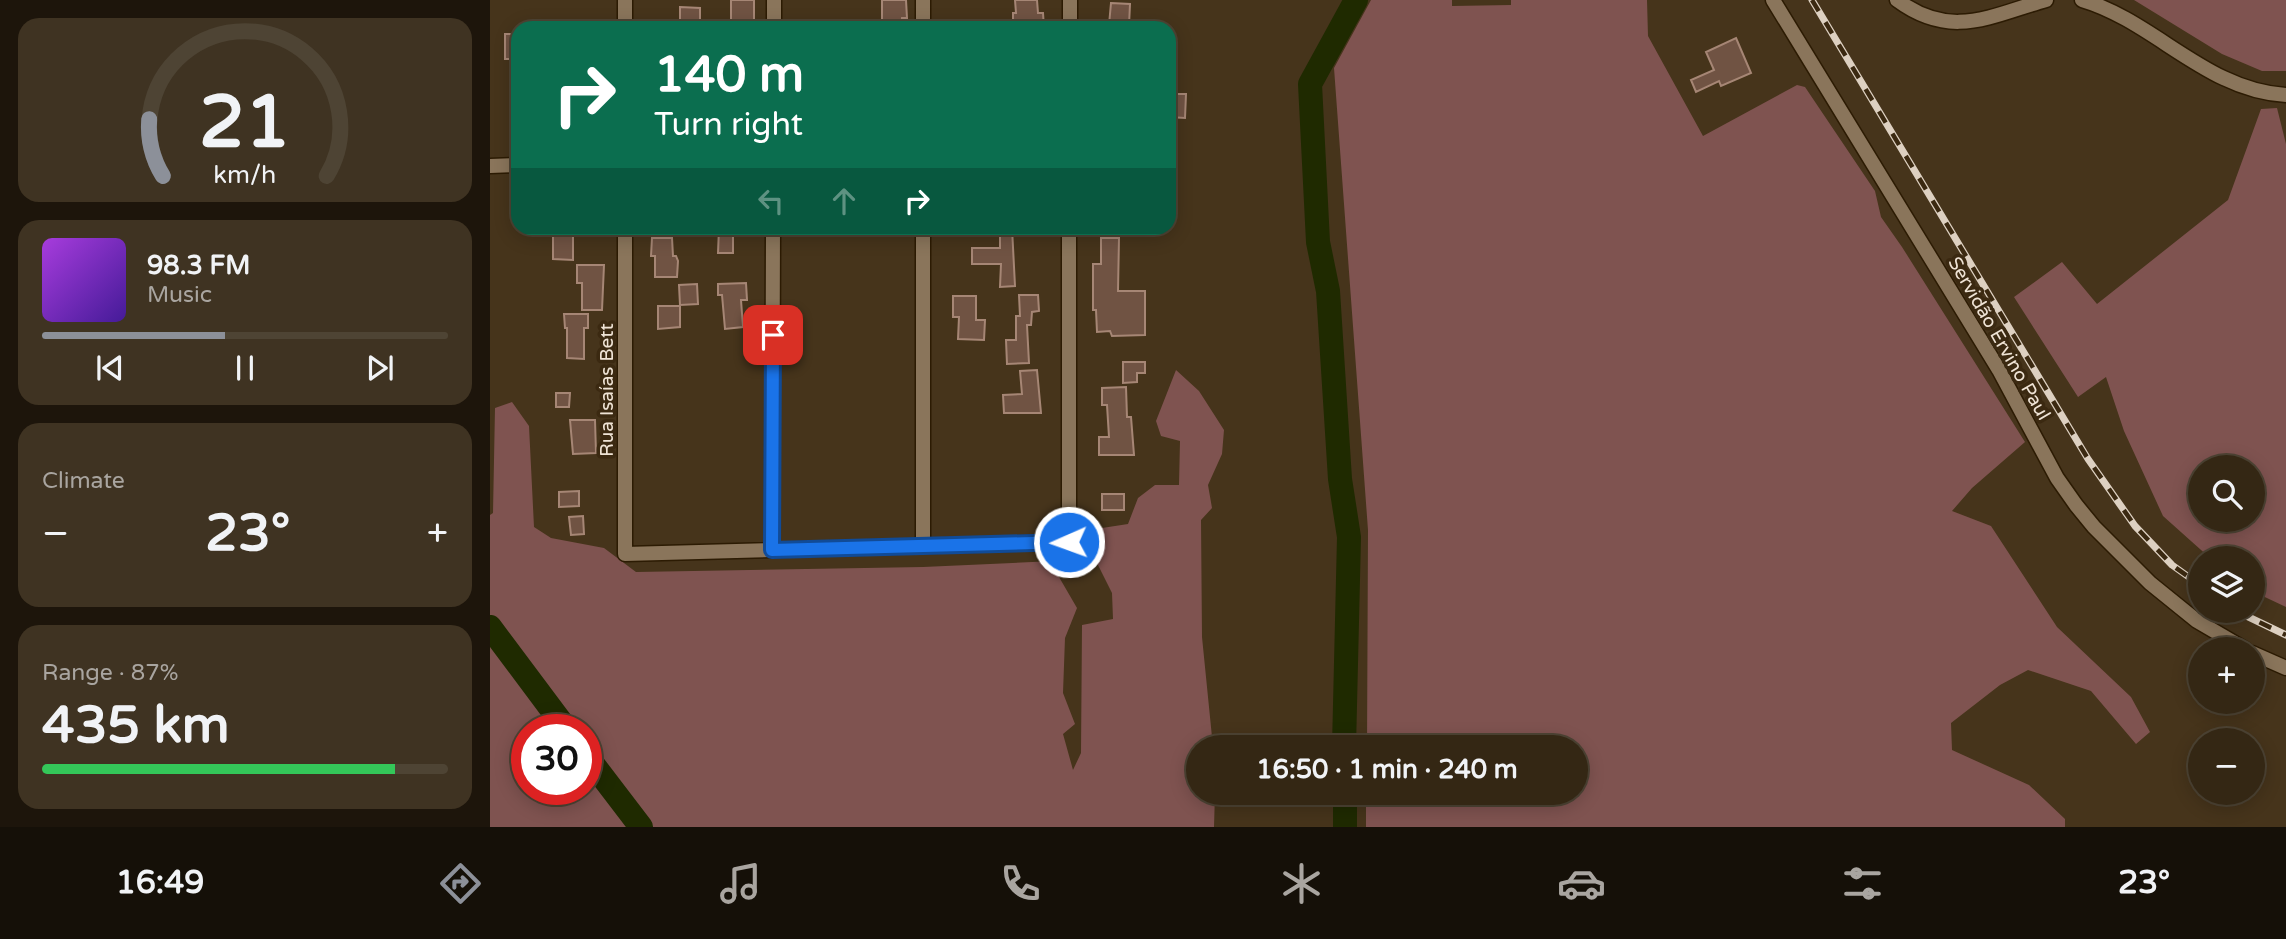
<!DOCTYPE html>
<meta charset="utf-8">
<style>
:root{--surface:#342714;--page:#3f3322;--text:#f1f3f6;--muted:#a9a5a0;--line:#4e4434;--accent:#8c9099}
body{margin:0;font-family:"Varela Round",sans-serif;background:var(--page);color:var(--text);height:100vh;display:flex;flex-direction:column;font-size:26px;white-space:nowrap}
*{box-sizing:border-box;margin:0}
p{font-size:23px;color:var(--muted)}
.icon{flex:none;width:38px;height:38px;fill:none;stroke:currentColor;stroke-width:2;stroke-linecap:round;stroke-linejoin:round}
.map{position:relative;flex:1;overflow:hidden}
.side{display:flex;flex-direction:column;gap:18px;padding:18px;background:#1d150b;width:490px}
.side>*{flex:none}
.hud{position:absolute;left:21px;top:21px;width:665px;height:214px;border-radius:21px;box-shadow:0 4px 18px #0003,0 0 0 2px var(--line);background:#0b6e4f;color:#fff;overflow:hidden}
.tools{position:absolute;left:1698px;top:455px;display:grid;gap:14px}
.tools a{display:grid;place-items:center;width:77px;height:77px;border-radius:50%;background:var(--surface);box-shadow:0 4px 18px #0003,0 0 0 2px var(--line);font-size:35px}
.speed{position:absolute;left:21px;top:714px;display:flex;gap:14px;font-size:35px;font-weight:700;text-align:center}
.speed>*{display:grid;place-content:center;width:91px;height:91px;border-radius:50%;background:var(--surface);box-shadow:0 4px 18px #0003,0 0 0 2px var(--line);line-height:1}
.speed .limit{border:10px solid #d22;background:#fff;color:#111}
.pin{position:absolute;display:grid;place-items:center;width:60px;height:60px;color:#fff;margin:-30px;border-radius:14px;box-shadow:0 4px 10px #0006}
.me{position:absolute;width:77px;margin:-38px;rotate:268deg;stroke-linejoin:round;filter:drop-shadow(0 0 5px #0008)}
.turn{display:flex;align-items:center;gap:24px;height:147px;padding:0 28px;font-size:32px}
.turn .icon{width:91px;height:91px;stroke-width:2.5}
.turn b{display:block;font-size:49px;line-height:60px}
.lanes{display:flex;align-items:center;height:66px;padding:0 28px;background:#0003;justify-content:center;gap:35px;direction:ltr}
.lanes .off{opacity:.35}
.big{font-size:52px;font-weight:800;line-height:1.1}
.side .tile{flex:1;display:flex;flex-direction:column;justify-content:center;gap:10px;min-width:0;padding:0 24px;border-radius:21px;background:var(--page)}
.side .dial{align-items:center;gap:0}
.dial svg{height:182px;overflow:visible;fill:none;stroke:var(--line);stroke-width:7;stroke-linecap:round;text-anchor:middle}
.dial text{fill:var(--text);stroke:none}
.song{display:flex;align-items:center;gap:21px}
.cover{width:84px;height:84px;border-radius:10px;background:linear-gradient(135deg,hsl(280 70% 55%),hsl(260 70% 35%))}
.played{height:7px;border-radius:4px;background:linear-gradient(90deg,var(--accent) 45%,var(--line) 45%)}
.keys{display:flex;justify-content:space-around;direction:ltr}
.heat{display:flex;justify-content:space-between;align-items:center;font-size:38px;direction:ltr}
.charge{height:10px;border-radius:5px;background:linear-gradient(90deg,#34c759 87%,var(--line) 0)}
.trip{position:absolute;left:696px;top:735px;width:402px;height:70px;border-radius:35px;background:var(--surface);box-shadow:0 4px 18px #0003,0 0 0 2px var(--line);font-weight:800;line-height:70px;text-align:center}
.menu{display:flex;height:112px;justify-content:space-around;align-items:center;background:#151008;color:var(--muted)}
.menu .icon{width:49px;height:49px}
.menu .on{color:var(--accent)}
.menu b{font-size:32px;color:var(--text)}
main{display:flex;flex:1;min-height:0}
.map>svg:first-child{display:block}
.green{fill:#7f5350;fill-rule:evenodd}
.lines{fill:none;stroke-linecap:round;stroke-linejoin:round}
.river{stroke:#1f2a00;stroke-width:24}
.building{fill:#705343;stroke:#a68675;stroke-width:2}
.minor-casing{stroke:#2c1b03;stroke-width:17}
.minor{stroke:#8a755b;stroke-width:14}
.rail-casing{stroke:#ddd0c1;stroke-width:7}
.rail{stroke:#3b2911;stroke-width:4.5;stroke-dasharray:13;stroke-linecap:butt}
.route-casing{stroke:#114b97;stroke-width:18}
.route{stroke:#1a73e8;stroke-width:12}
.labels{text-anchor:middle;stroke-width:7;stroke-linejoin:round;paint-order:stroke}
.street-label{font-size:19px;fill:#efe3d5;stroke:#3b2911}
</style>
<main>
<section class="side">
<div class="tile dial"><svg viewBox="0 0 100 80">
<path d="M14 69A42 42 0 1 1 86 69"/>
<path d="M14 69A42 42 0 0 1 8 44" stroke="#8c9099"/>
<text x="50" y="56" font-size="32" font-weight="700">21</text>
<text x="50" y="72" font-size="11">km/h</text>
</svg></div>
<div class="tile">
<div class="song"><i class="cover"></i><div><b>98.3 FM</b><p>Music</p></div></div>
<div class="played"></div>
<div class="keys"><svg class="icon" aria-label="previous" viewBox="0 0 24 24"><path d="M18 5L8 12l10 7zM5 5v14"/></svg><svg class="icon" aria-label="pause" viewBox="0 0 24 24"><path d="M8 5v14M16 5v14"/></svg><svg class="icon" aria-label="next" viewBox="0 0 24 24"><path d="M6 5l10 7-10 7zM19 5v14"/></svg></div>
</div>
<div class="tile"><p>Climate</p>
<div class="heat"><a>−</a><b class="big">23°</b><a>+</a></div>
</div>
<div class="tile"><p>Range · 87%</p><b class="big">435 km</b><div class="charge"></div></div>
</section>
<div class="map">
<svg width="1796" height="827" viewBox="0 0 1796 827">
<rect width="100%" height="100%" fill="#46341b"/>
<path class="green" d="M 881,0 L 962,0 L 962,6 L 1021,5 L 1021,0 L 1157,0 L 1158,36 L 1213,136 L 1307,85 L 1315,87 L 1385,191 L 1391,217 L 1412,247 L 1535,442 L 1482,488 L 1462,511 L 1501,526 L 1567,627 L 1641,697 L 1660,732 L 1646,744 L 1601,691 L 1538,670 L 1510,685 L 1461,723 L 1462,750 L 1539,785 L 1575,819 L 1575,827 L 876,827 L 876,793 L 1087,793 L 1087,747 L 877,747 L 878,530 L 844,68 Z
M 1644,0 L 1796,0 L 1796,71 L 1772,71 L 1732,54 Z
M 1787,108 L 1796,144 L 1796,607 L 1762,591 L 1762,558 L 1720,558 L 1673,516 L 1634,431 L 1616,377 L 1588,397 L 1524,297 L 1572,262 L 1607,304 L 1738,200 L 1771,109 ZM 1710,467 L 1762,467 L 1762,520 L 1710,520 Z
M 686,370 L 709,391 L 734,430 L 732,454 L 718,485 L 722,508 L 711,520 L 712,637 L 723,747 L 709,747 L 709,793 L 725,793 L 724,827 L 0,827 L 0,515 L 3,513 L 5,408 L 22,402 L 39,426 L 44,527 L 61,538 L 114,548 L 146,572 L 433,567 L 564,561 L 569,577 L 587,608 L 575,638 L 573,693 L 585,724 L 573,734 L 583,770 L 591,753 L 592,625 L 623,619 L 622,593 L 597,543 L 612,528 L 638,524 L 648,498 L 665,485 L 689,485 L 690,441 L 671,436 L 666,421 ZM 37,730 L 96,730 L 96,789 L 37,789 Z"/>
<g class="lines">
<path class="river" d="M 0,627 L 77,730
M 854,747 L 859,537 L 850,479 L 838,291 L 828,242 L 820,84 L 866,0
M 96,755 L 151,827
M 855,793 L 855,827"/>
</g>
<path class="building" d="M 241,0 L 264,0 L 264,23 L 241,24 Z
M 392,0 L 416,0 L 417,18 L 412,18 L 411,28 L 392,28 Z
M 525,0 L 547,0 L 548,13 L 553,13 L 554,28 L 523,28 L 523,13 L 526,13 Z
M 621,3 L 640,4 L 639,26 L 619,25 Z
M 190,7 L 210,8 L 210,27 L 190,26 Z
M 15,34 L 28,34 L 28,59 L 15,59 Z
M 1246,38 L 1261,73 L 1231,86 L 1229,81 L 1206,92 L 1201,80 L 1224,70 L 1216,52 Z
M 679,94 L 696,94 L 695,118 L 679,117 Z
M 63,228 L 83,228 L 83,260 L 63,259 Z
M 229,228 L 243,228 L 243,253 L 228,253 Z
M 510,228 L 522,228 L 525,286 L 510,287 L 511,264 L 482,264 L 482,248 L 510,248 Z
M 162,238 L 182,238 L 183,256 L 186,256 L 188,261 L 187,277 L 165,277 L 165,256 L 161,256 Z
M 611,238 L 629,238 L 628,291 L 655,291 L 655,335 L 622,336 L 620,331 L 607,332 L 606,310 L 603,310 L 603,264 L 611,264 Z
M 87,265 L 114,265 L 112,310 L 92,310 L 92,283 L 87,283 Z
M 256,283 L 257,300 L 251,300 L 253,327 L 235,329 L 232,295 L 228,295 L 228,284 Z
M 207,284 L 208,304 L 190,305 L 189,285 Z
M 529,295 L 548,295 L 549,311 L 542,312 L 541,325 L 537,325 L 539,363 L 517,364 L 516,340 L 526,340 L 526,316 L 530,316 Z
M 463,296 L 486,296 L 486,320 L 495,320 L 494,340 L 468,339 L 469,317 L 463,317 Z
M 168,306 L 190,306 L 190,327 L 168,329 Z
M 74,314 L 98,314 L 98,328 L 94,328 L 94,359 L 77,358 L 77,328 L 75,328 Z
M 633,362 L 655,362 L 655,373 L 647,373 L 647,382 L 633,383 Z
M 547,370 L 551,413 L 514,413 L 513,395 L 532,394 L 530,371 Z
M 636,387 L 637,417 L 641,417 L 644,455 L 609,455 L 609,437 L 619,437 L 617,405 L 612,405 L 612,388 Z
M 66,393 L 80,393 L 79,407 L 66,407 Z
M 80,420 L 105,420 L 106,453 L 83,454 Z
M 89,491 L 89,506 L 69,507 L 69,492 Z
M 612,494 L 634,494 L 634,510 L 612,510 Z
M 93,516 L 94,534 L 81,535 L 79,517 Z"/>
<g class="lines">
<g class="minor-casing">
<path id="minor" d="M 1283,0 L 1509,370 L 1567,478 L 1586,505 L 1604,527 L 1660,583 L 1707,621 L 1755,649
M 1407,0 C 1461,40 1500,16 1556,0
M 1592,0 C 1664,21 1717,91 1796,95
M 135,28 L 135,0
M 284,28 L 284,0
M 433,28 L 433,0
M 580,28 L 580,0
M 0,166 L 28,165
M 135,228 L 135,554 L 579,542 L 579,228
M 433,546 L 433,228
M 282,550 L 283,228
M 1762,653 L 1796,668"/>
</g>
<use href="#minor" class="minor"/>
<g class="rail-casing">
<path id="rail" d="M 1322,0 L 1598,459 L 1645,526 L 1682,565 L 1710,585
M 1746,611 L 1796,635"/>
</g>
<use href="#rail" class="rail"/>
</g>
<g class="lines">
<g class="route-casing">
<path id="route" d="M 283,335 L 282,550 L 579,542"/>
</g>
<use href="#route" class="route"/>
</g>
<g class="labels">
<g class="street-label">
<text transform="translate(1510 338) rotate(60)" y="7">Servidão Ervino Paul</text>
<text transform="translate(116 390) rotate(-90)" y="7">Rua Isaías Bett</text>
</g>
</g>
</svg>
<div class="tools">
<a><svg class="icon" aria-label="search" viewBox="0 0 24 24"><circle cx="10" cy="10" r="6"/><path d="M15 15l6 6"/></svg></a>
<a><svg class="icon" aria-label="layers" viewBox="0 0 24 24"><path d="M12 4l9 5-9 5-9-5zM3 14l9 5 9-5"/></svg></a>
<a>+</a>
<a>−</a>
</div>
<div class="speed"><div class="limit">30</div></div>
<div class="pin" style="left:283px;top:335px;background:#d93025"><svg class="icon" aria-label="arrive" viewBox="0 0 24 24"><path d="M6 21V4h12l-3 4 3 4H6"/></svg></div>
<svg class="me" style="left:579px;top:542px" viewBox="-20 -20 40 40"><circle r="17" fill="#1a73e8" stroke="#fff" stroke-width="3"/><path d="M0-11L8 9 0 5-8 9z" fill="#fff"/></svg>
<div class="trip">16:50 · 1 min · 240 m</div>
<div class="hud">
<div class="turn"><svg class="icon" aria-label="right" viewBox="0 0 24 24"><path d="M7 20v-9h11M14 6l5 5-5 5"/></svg><div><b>140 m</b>Turn right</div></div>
<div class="lanes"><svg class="icon off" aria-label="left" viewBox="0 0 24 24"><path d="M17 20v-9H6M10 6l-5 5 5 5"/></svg><svg class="icon off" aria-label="ahead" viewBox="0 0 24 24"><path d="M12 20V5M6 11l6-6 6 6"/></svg><svg class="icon" aria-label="right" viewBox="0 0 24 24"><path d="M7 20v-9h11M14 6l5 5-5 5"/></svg></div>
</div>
</div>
</main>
<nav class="menu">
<b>16:49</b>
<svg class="icon on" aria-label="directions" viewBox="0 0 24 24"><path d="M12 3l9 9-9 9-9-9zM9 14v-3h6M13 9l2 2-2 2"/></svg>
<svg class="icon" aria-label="music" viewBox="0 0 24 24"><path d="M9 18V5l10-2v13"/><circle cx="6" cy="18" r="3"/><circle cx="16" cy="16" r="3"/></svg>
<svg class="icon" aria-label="phone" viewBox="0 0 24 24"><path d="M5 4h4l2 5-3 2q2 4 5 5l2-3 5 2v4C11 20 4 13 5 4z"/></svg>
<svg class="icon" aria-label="climate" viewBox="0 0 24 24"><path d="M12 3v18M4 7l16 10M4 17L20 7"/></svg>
<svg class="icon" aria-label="car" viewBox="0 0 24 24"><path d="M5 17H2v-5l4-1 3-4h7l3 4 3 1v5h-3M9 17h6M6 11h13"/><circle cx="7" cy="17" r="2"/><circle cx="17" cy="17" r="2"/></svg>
<svg class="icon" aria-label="filters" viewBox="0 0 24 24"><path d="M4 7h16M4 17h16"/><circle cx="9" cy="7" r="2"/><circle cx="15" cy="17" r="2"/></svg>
<b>23°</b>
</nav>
